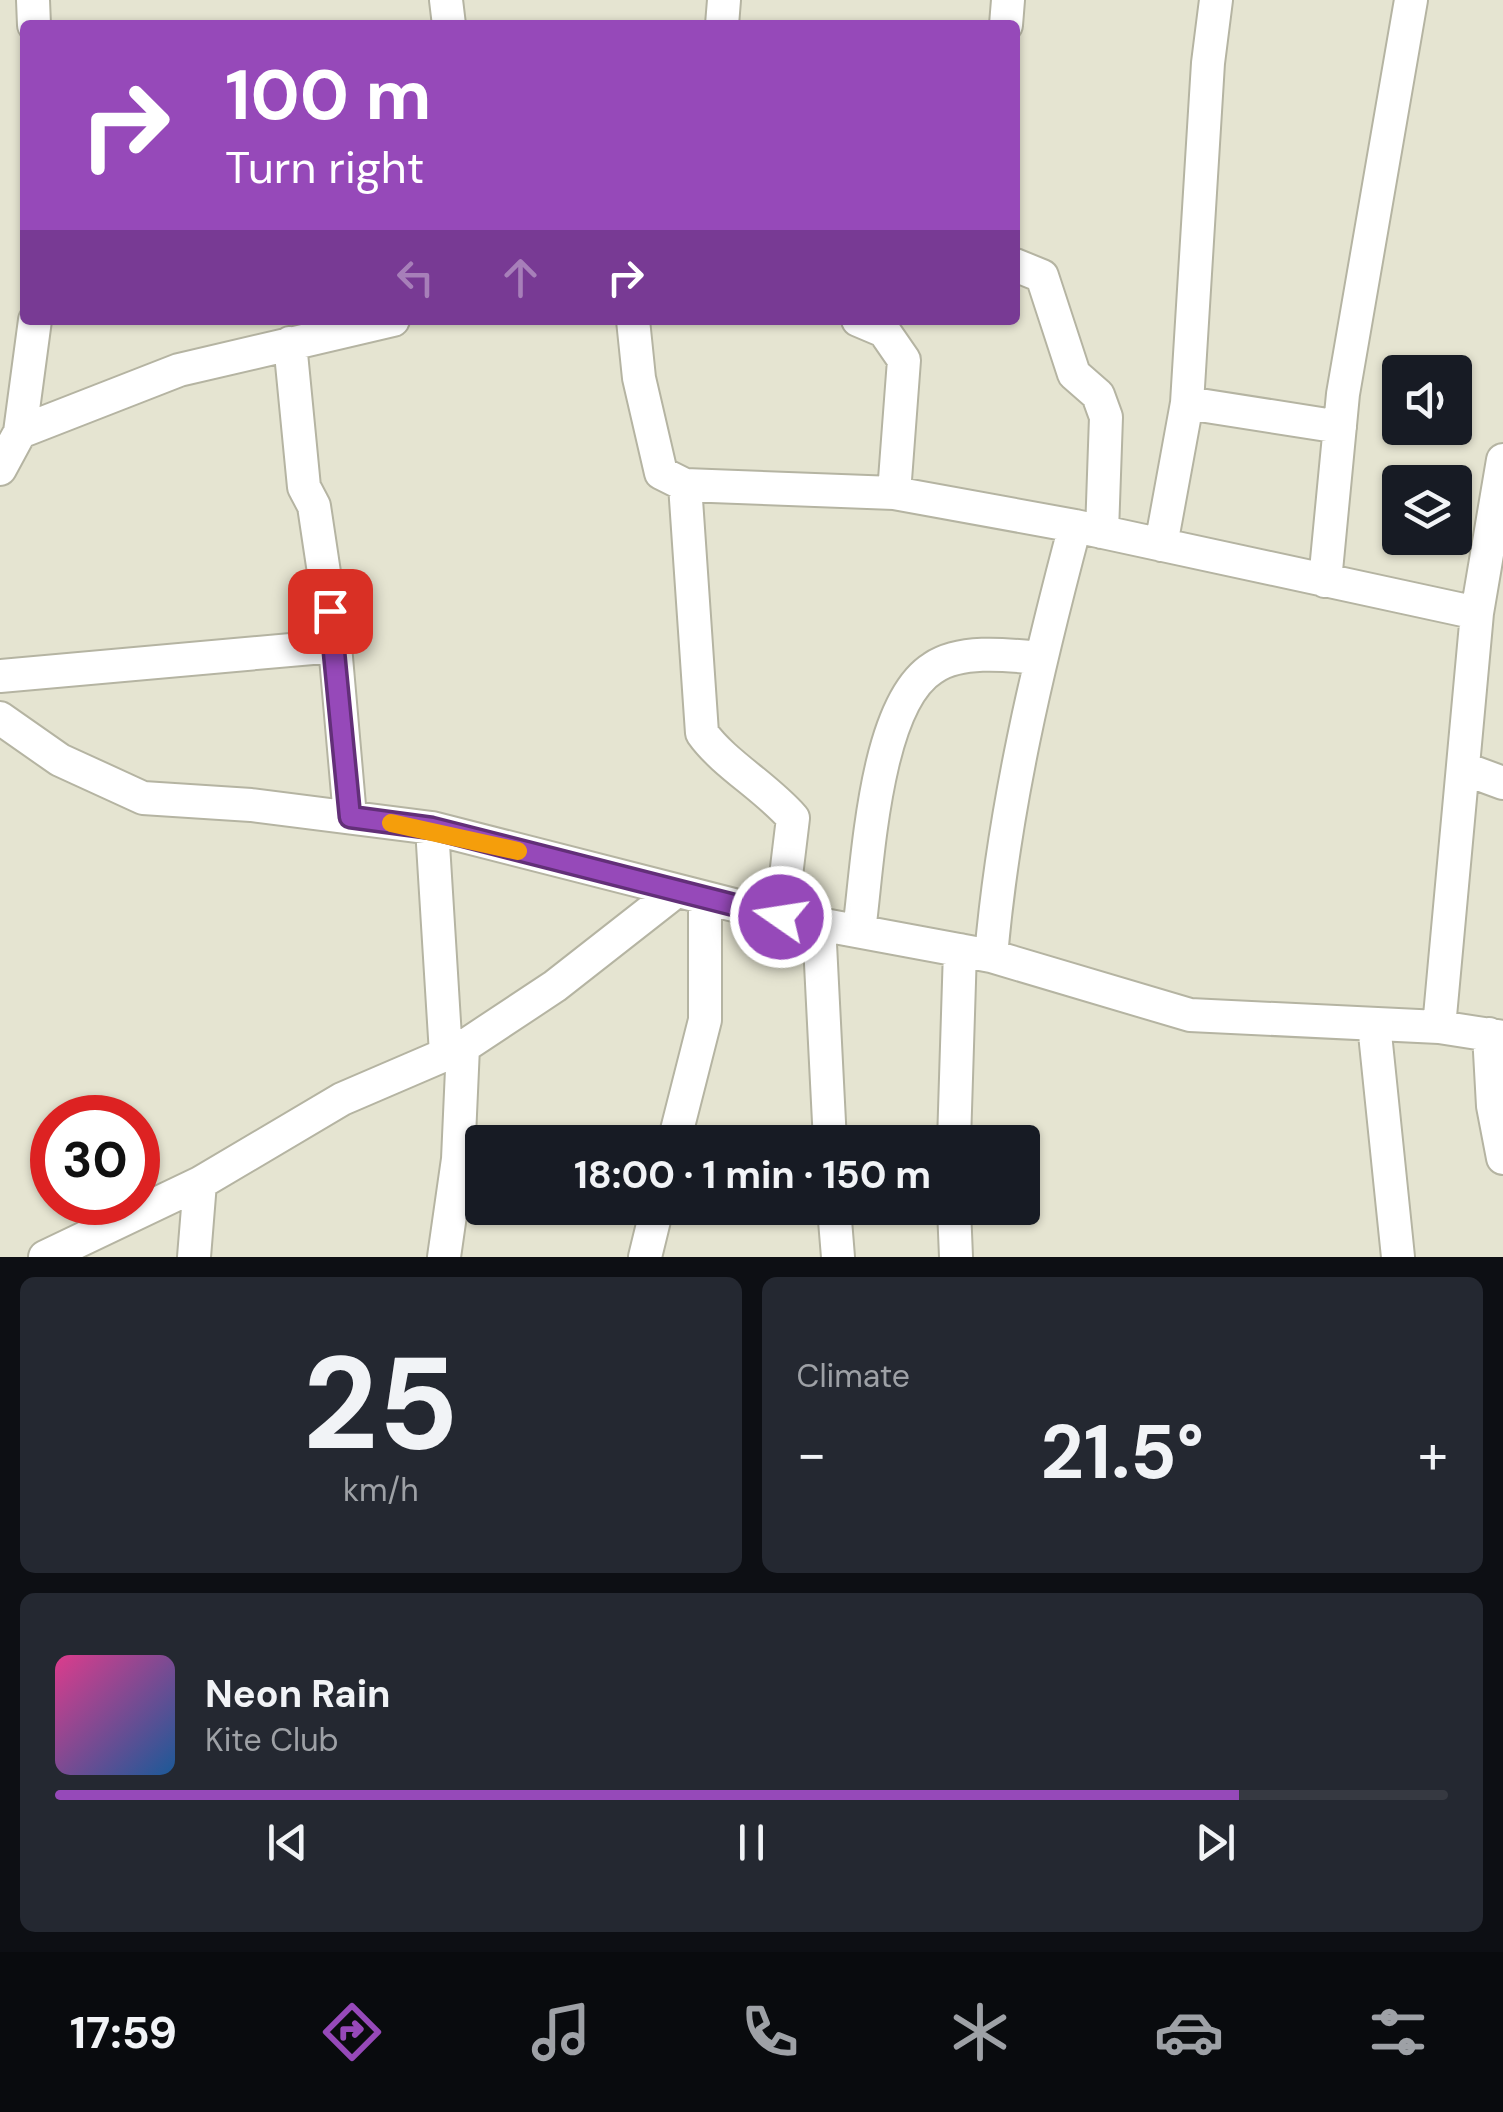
<!DOCTYPE html>
<meta charset="utf-8">
<style>
:root{--surface:#171b24;--page:#242831;--text:#f1f3f6;--muted:#9ea1a6;--line:#363941;--accent:#9649b9}
body{margin:0;font-family:"DM Sans",sans-serif;background:var(--page);color:var(--text);height:100vh;display:flex;flex-direction:column;font-size:38px;white-space:nowrap}
*{box-sizing:border-box;margin:0}
p{font-size:32px;color:var(--muted)}
.icon{flex:none;width:55px;height:55px;fill:none;stroke:currentColor;stroke-width:2;stroke-linecap:round;stroke-linejoin:round}
.map{position:relative;height:1257px;overflow:hidden}
.sheet{display:flex;flex-direction:column;gap:20px;padding:20px;background:#0d0f14;flex:1}
.sheet>*{flex:none}
.banner{position:absolute;left:20px;top:20px;width:1000px;height:305px;border-radius:10px;box-shadow:0 2px 8px #0004;background:#9649b9;color:#fff;overflow:hidden}
.controls{position:absolute;left:1382px;top:355px;display:grid;gap:20px}
.controls a{display:grid;place-items:center;width:90px;height:90px;border-radius:10px;background:var(--surface);box-shadow:0 2px 8px #0004;font-size:50px}
.speed{position:absolute;left:30px;top:1095px;display:flex;gap:20px;font-size:50px;font-weight:700;text-align:center}
.speed>*{display:grid;place-content:center;width:130px;height:130px;border-radius:50%;background:var(--surface);box-shadow:0 2px 8px #0004;line-height:1}
.speed .limit{border:15px solid #d22;background:#fff;color:#111}
.pin{position:absolute;display:grid;place-items:center;width:85px;height:85px;color:#fff;margin:-42px;border-radius:20px;box-shadow:0 5px 15px #0006}
.me{position:absolute;width:110px;margin:-55px;rotate:283deg;stroke-linejoin:round;filter:drop-shadow(0 0 8px #0008)}
.turn{display:flex;align-items:center;gap:35px;height:210px;padding:0 40px;font-size:45px}
.turn .icon{width:130px;height:130px;stroke-width:2.5}
.turn b{display:block;font-size:70px;line-height:85px}
.lanes{display:flex;align-items:center;height:95px;padding:0 40px;background:#0003;justify-content:center;gap:50px;direction:ltr}
.lanes .off{opacity:.35}
.big{font-size:75px;font-weight:700;line-height:1.1}
.sheet .card{flex:1;display:flex;flex-direction:column;justify-content:center;gap:15px;min-width:0;padding:0 35px;border-radius:15px;background:var(--page)}
.sheet .dial{align-items:center;gap:0}
.dial b{font-size:130px;line-height:1}
.song{display:flex;align-items:center;gap:30px}
.cover{width:120px;height:120px;border-radius:15px;background:linear-gradient(135deg,hsl(330 70% 55%),hsl(210 70% 35%))}
.played{height:10px;border-radius:5px;background:linear-gradient(90deg,var(--accent) 85%,var(--line) 85%)}
.keys{display:flex;justify-content:space-around;direction:ltr}
.heat{display:flex;justify-content:space-between;align-items:center;font-size:55px;direction:ltr}
.sheet .tiles{flex:1;display:grid;gap:20px;grid-template-columns:1fr 1fr}
.card:last-child{grid-column:span 2}
.trip{position:absolute;left:465px;top:1125px;width:575px;height:100px;border-radius:10px;background:var(--surface);box-shadow:0 2px 8px #0004;font-weight:700;line-height:100px;text-align:center}
.tabs{display:flex;height:160px;justify-content:space-around;align-items:center;background:#090b0e;color:var(--muted)}
.tabs .icon{width:70px;height:70px}
.tabs .active{color:var(--accent)}
.tabs b{font-size:45px;color:var(--text)}
.map>svg:first-child{display:block}
.lines{fill:none;stroke-linecap:round;stroke-linejoin:round}
.street-casing{stroke:#b5b4a2;stroke-width:36}
.street{stroke:#fff;stroke-width:32}
.route-casing{stroke:#622f78;stroke-width:25}
.route{stroke:#9649b9;stroke-width:18}
.slow{stroke:#f59e0b;stroke-width:18}
</style>
<div class="map">
<svg width="1503" height="1257" viewBox="0 0 1503 1257">
<rect width="100%" height="100%" fill="#e5e4d1"/>
<g class="lines">
<g class="street-casing">
<path id="street" d="M 33,0 L 34,25
M 446,0 L 449,25
M 722,25 L 724,0
M 1006,25 L 1008,0
M 1015,265 L 1042,276 L 1074,374 L 1098,395 L 1106,417 L 1102,532
M 633,320 L 639,378 L 661,473 L 685,485 L 894,493 L 1075,526 L 1477,613
M 858,320 L 884,331 L 904,360 L 894,493
M 290,343 L 304,487 L 314,506 L 335,646 L 350,817
M 1187,403 L 1340,427
M 20,432 L 179,370 L 393,320
M 0,469 L 20,432 L 35,320
M 685,485 L 702,733 C 724,764 765,786 793,818 L 781,917
M 1161,545 L 1187,403 L 1208,63 L 1216,0
M 1325,581 L 1343,394 L 1411,0
M 0,676 L 335,646
M 0,718 L 60,760 L 143,798 L 251,805 L 432,828 L 781,917 L 991,956 L 1190,1015 L 1439,1027 L 1503,1037
M 1465,769 L 1503,783
M 432,828 L 446,1054
M 819,924 L 830,1142
M 859,931 C 868,865 874,705 933,668 C 961,649 1009,655 1040,658
M 991,956 C 1004,808 1037,669 1075,526
M 1374,1024 L 1398,1257
M 1439,1027 L 1477,613 L 1503,460
M 1489,1034 L 1493,1106 L 1503,1158
M 674,1142 L 705,1020 L 705,900
M 954,1142 L 960,950
M 834,1208 L 838,1257
M 954,1208 L 956,1257
M 45,1257 L 200,1183 L 342,1099 L 463,1047 L 555,986 L 675,892
M 194,1257 L 200,1183
M 444,1257 L 458,1159 L 463,1047
M 645,1257 L 657,1208"/>
</g>
<use href="#street" class="street"/>
</g>
<g class="lines">
<g class="route-casing">
<path id="route" d="M 330,611 L 350,817 L 432,828 L 781,917"/>
</g>
<use href="#route" class="route"/>
<path class="slow" d="M 391,823 L 518,851"/>
</g>
</svg>
<div class="controls">
<a><svg class="icon" aria-label="sound" viewBox="0 0 24 24"><path d="M4 9h4l5-4v14l-5-4H4zM17 9q2 3 0 6"/></svg></a>
<a><svg class="icon" aria-label="layers" viewBox="0 0 24 24"><path d="M12 4l9 5-9 5-9-5zM3 14l9 5 9-5"/></svg></a>
</div>
<div class="speed"><div class="limit">30</div></div>
<div class="pin" style="left:330px;top:611px;background:#d93025"><svg class="icon" aria-label="arrive" viewBox="0 0 24 24"><path d="M6 21V4h12l-3 4 3 4H6"/></svg></div>
<svg class="me" style="left:781px;top:917px" viewBox="-20 -20 40 40"><circle r="17" fill="#9649b9" stroke="#fff" stroke-width="3"/><path d="M0-11L8 9 0 5-8 9z" fill="#fff"/></svg>
<div class="trip">18:00 · 1 min · 150 m</div>
<div class="banner">
<div class="turn"><svg class="icon" aria-label="right" viewBox="0 0 24 24"><path d="M7 20v-9h11M14 6l5 5-5 5"/></svg><div><b>100 m</b>Turn right</div></div>
<div class="lanes"><svg class="icon off" aria-label="left" viewBox="0 0 24 24"><path d="M17 20v-9H6M10 6l-5 5 5 5"/></svg><svg class="icon off" aria-label="ahead" viewBox="0 0 24 24"><path d="M12 20V5M6 11l6-6 6 6"/></svg><svg class="icon" aria-label="right" viewBox="0 0 24 24"><path d="M7 20v-9h11M14 6l5 5-5 5"/></svg></div>
</div>
</div>
<section class="sheet">
<div class="tiles">
<div class="card dial"><b>25</b><p>km/h</p></div>
<div class="card"><p>Climate</p>
<div class="heat"><a>−</a><b class="big">21.5°</b><a>+</a></div>
</div>
<div class="card">
<div class="song"><i class="cover"></i><div><b>Neon Rain</b><p>Kite Club</p></div></div>
<div class="played"></div>
<div class="keys"><svg class="icon" aria-label="previous" viewBox="0 0 24 24"><path d="M18 5L8 12l10 7zM5 5v14"/></svg><svg class="icon" aria-label="pause" viewBox="0 0 24 24"><path d="M8 5v14M16 5v14"/></svg><svg class="icon" aria-label="next" viewBox="0 0 24 24"><path d="M6 5l10 7-10 7zM19 5v14"/></svg></div>
</div>
</div>
</section>
<nav class="tabs">
<b>17:59</b>
<svg class="icon active" aria-label="directions" viewBox="0 0 24 24"><path d="M12 3l9 9-9 9-9-9zM9 14v-3h6M13 9l2 2-2 2"/></svg>
<svg class="icon" aria-label="music" viewBox="0 0 24 24"><path d="M9 18V5l10-2v13"/><circle cx="6" cy="18" r="3"/><circle cx="16" cy="16" r="3"/></svg>
<svg class="icon" aria-label="phone" viewBox="0 0 24 24"><path d="M5 4h4l2 5-3 2q2 4 5 5l2-3 5 2v4C11 20 4 13 5 4z"/></svg>
<svg class="icon" aria-label="climate" viewBox="0 0 24 24"><path d="M12 3v18M4 7l16 10M4 17L20 7"/></svg>
<svg class="icon" aria-label="car" viewBox="0 0 24 24"><path d="M5 17H2v-5l4-1 3-4h7l3 4 3 1v5h-3M9 17h6M6 11h13"/><circle cx="7" cy="17" r="2"/><circle cx="17" cy="17" r="2"/></svg>
<svg class="icon" aria-label="filters" viewBox="0 0 24 24"><path d="M4 7h16M4 17h16"/><circle cx="9" cy="7" r="2"/><circle cx="15" cy="17" r="2"/></svg>
</nav>
